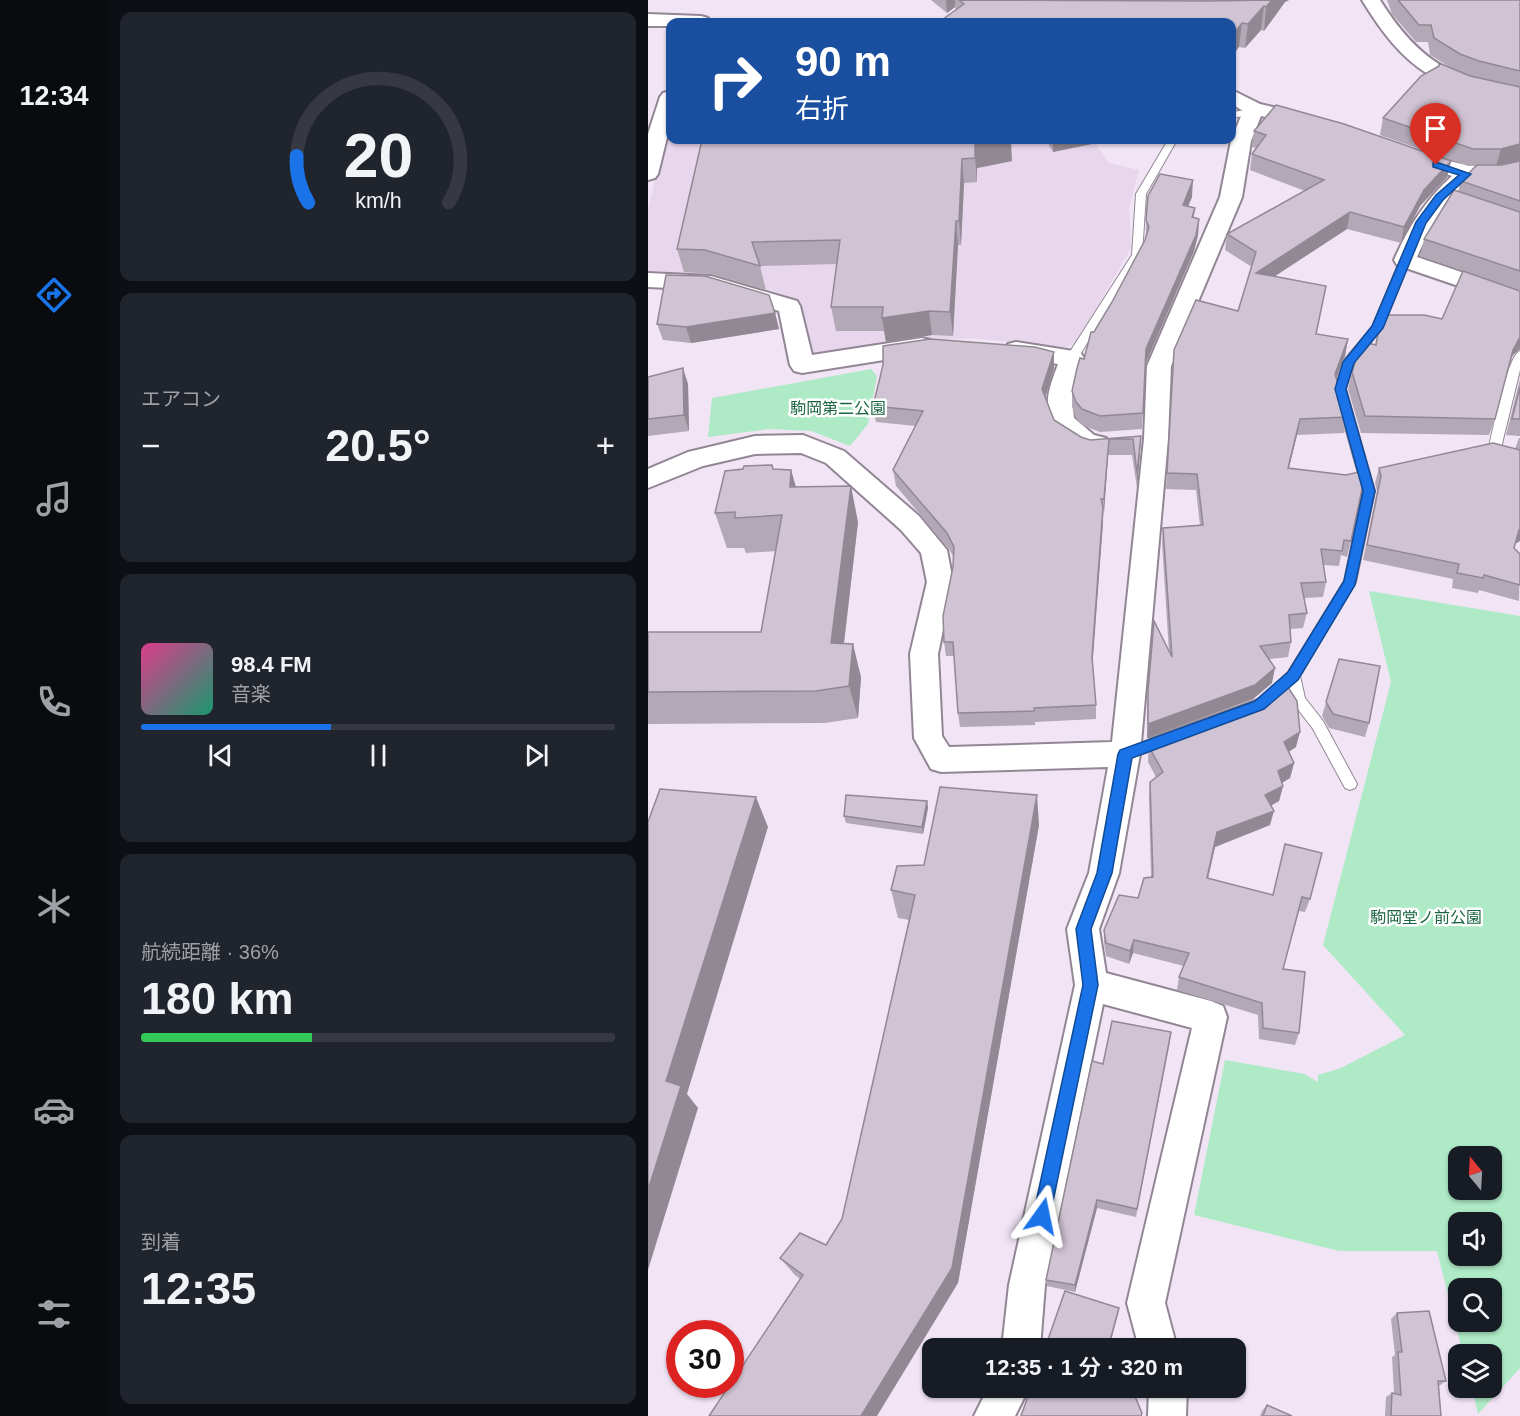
<!DOCTYPE html>
<html lang="ja">
<meta charset="utf-8">
<style>
:root{--surface:#171b24;--page:#20242c;--text:#f1f3f6;--muted:#9ea1a6;--line:#363941;--accent:#1a73e8}
body{margin:0;font-family:Helvetica,"Noto Sans JP",sans-serif;background:var(--page);color:var(--text);height:100vh;display:flex;flex-direction:column;font-size:22px;white-space:nowrap}
*{box-sizing:border-box;margin:0}
p{font-size:20px;color:var(--muted)}
.icon{flex:none;width:33px;height:33px;fill:none;stroke:currentColor;stroke-width:2;stroke-linecap:round;stroke-linejoin:round}
.map{position:relative;flex:1;overflow:hidden}
.drawer{display:flex;flex-direction:column;gap:12px;padding:12px;background:#0d0f14;width:540px}
.drawer>*{flex:none}
.top-card{position:absolute;left:18px;top:18px;width:570px;height:126px;border-radius:12px;box-shadow:0 2px 4px #0004;background:#1a4fa0;color:#fff;overflow:hidden}
.needle{width:39px;rotate:342deg}
.fabs{position:absolute;left:800px;top:1146px;display:grid;gap:12px}
.fabs a{display:grid;place-items:center;width:54px;height:54px;border-radius:12px;background:var(--surface);box-shadow:0 2px 4px #0004;font-size:30px}
.speed{position:absolute;left:18px;top:1320px;display:flex;gap:12px;font-size:30px;font-weight:700;text-align:center}
.speed>*{display:grid;place-content:center;width:78px;height:78px;border-radius:50%;background:var(--surface);box-shadow:0 2px 4px #0004;line-height:1}
.speed .limit{border:9px solid #d22;background:#fff;color:#111}
.pin{position:absolute;display:grid;place-items:center;width:51px;height:51px;color:#fff;margin:-62px -26px;border-radius:50% 50% 50% 0;rotate:-45deg;box-shadow:0 0 6px #0007}
.pin .icon{rotate:45deg}
.me{position:absolute;width:66px;margin:-33px;rotate:12deg;stroke-linejoin:round;filter:drop-shadow(0 0 4px #0008)}
.turn{display:flex;align-items:center;gap:21px;height:126px;padding:0 30px;font-size:27px}
.turn .icon{width:78px;height:78px;stroke-width:2.5}
.turn b{display:block;font-size:42px;line-height:51px}
.big{font-size:45px;font-weight:600;line-height:1.1}
.drawer .tile{flex:1;display:flex;flex-direction:column;justify-content:center;gap:9px;min-width:0;padding:0 21px;border-radius:12px;background:var(--page)}
.drawer .dial{align-items:center;gap:0}
.dial svg{height:156px;overflow:visible;fill:none;stroke:var(--line);stroke-width:7;stroke-linecap:round;text-anchor:middle}
.dial text{fill:var(--text);stroke:none}
.song{display:flex;align-items:center;gap:18px}
.cover{width:72px;height:72px;border-radius:9px;background:linear-gradient(135deg,hsl(330 70% 55%),hsl(160 70% 35%))}
.played{height:6px;border-radius:3px;background:linear-gradient(90deg,var(--accent) 40%,var(--line) 40%)}
.keys{display:flex;justify-content:space-around;direction:ltr}
.heat{display:flex;justify-content:space-between;align-items:center;font-size:33px;direction:ltr}
.charge{height:9px;border-radius:4px;background:linear-gradient(90deg,#34c759 36%,var(--line) 0)}
.trip{position:absolute;left:274px;top:1338px;width:324px;height:60px;border-radius:12px;background:var(--surface);box-shadow:0 2px 4px #0004;font-weight:600;line-height:60px;text-align:center}
main{display:flex;flex:1;min-height:0}
.menu{display:flex;flex-direction:column;width:108px;justify-content:space-around;align-items:center;background:#090b0e;color:var(--muted)}
.menu .icon{width:42px;height:42px}
.menu .active{color:var(--accent)}
.menu b{font-size:27px;color:var(--text)}
.map>svg:first-child{display:block}
.built{fill:#e8d6ed}
.green{fill:#aeeac6;fill-rule:evenodd}
.lines{fill:none;stroke-linecap:round;stroke-linejoin:round}
.service-casing{stroke:#928695;stroke-width:2}
.minor-casing{stroke:#928695;stroke-width:4}
.service{fill:#fff;fill-rule:evenodd}
.minor{fill:#fff;fill-rule:evenodd}
.wall{fill:#b3a8b5}
.shaded-wall{fill:#928894}
.building{fill:#d0c3d3;stroke:#928894;stroke-width:1.5}
.route{fill:#1a73e8;stroke:#114b97;stroke-width:1.5}
.labels{text-anchor:middle;stroke-width:5;stroke-linejoin:round;paint-order:stroke}
.park-label{font-size:16px;fill:#1b6542;stroke:#fff}
</style>
<main>
<nav class="menu">
<b>12:34</b>
<svg class="icon active" aria-label="directions" viewBox="0 0 24 24"><path d="M12 3l9 9-9 9-9-9zM9 14v-3h6M13 9l2 2-2 2"/></svg>
<svg class="icon" aria-label="music" viewBox="0 0 24 24"><path d="M9 18V5l10-2v13"/><circle cx="6" cy="18" r="3"/><circle cx="16" cy="16" r="3"/></svg>
<svg class="icon" aria-label="phone" viewBox="0 0 24 24"><path d="M5 4h4l2 5-3 2q2 4 5 5l2-3 5 2v4C11 20 4 13 5 4z"/></svg>
<svg class="icon" aria-label="climate" viewBox="0 0 24 24"><path d="M12 3v18M4 7l16 10M4 17L20 7"/></svg>
<svg class="icon" aria-label="car" viewBox="0 0 24 24"><path d="M5 17H2v-5l4-1 3-4h7l3 4 3 1v5h-3M9 17h6M6 11h13"/><circle cx="7" cy="17" r="2"/><circle cx="17" cy="17" r="2"/></svg>
<svg class="icon" aria-label="filters" viewBox="0 0 24 24"><path d="M4 7h16M4 17h16"/><circle cx="9" cy="7" r="2"/><circle cx="15" cy="17" r="2"/></svg>
</nav>
<section class="drawer">
<div class="tile dial"><svg viewBox="0 0 100 80">
<path d="M14 69A42 42 0 1 1 86 69"/>
<path d="M14 69A42 42 0 0 1 8 45" stroke="#1a73e8"/>
<text x="50" y="56" font-size="32" font-weight="700">20</text>
<text x="50" y="72" font-size="11">km/h</text>
</svg></div>
<div class="tile"><p>エアコン</p>
<div class="heat"><a>−</a><b class="big">20.5°</b><a>+</a></div>
</div>
<div class="tile">
<div class="song"><i class="cover"></i><div><b>98.4 FM</b><p>音楽</p></div></div>
<div class="played"></div>
<div class="keys"><svg class="icon" aria-label="previous" viewBox="0 0 24 24"><path d="M18 5L8 12l10 7zM5 5v14"/></svg><svg class="icon" aria-label="pause" viewBox="0 0 24 24"><path d="M8 5v14M16 5v14"/></svg><svg class="icon" aria-label="next" viewBox="0 0 24 24"><path d="M6 5l10 7-10 7zM19 5v14"/></svg></div>
</div>
<div class="tile"><p>航続距離 · 36%</p><b class="big">180 km</b><div class="charge"></div></div>
<div class="tile"><p>到着</p><b class="big">12:35</b></div>
</section>
<div class="map">
<svg width="872" height="1416" viewBox="0 0 872 1416">
<rect width="100%" height="100%" fill="#f1e4f5"/>
<path class="built" d="M 22,119 L 22,140 L 445,140 L 461,163 L 491,170 L 481,208 L 483,248 L 429,343 L 416,348 L 324,338 L 245,343 L 173,355 L 160,353 L 149,303 L 125,291 L 67,275 L 0,271 L 0,209 Z"/>
<path class="green" d="M 223,369 L 229,376 L 220,424 L 202,446 L 163,431 L 121,429 L 60,437 L 64,398 Z
M 721,591 L 872,616 L 872,1368 L 830,1414 L 824,1388 L 843,1388 L 843,1354 L 815,1354 L 789,1251 L 691,1251 L 546,1215 L 577,1060 L 656,1074 L 670,1082 L 670,1075 L 693,1068 L 757,1035 L 675,945 L 743,682 ZM 810,1156 L 843,1156 L 843,1190 L 810,1190 ZM 810,1222 L 843,1222 L 843,1256 L 810,1256 ZM 810,1288 L 843,1288 L 843,1322 L 810,1322 Z"/>
<g class="lines">
<g class="service-casing">
<path id="service" d="M 605,109 L 608,110 L 608,114 L 584,118 L 584,112 Z
M 520,140 L 529,140 L 498,194 L 494,255 L 428,361 L 420,361 L 418,358 L 484,255 L 488,194 Z
M 757,257 L 762,260 L 734,328 L 706,363 L 698,389 L 727,491 L 708,582 L 652,676 L 657,698 L 675,721 L 709,784 L 707,788 L 702,790 L 697,788 L 665,729 L 646,704 L 641,687 L 625,699 L 620,697 L 618,693 L 640,672 L 696,581 L 715,491 L 686,389 L 697,359 L 724,327 L 752,260 Z
M 872,351 L 872,370 L 852,452 L 872,458 L 872,466 L 841,458 L 839,455 C 844,437 858,357 872,351 Z
M 518,734 L 523,736 L 525,740 L 523,744 L 477,760 L 472,758 L 470,754 L 472,750 Z"/>
</g>
<g class="minor-casing">
<path id="minor" d="M 714,0 L 732,0 C 769,59 803,80 872,91 L 872,103 C 790,89 758,72 714,0 Z
M 0,14 L 53,16 L 60,18 L 62,22 L 22,22 L 22,26 L 0,26 Z
M 584,90 L 612,104 L 633,109 L 636,113 L 633,117 L 626,119 L 613,116 L 603,141 L 594,197 L 523,366 L 520,439 L 492,754 L 471,873 L 451,929 L 458,973 L 563,1001 L 575,1006 L 579,1017 L 517,1303 L 529,1348 L 491,1348 L 479,1303 L 544,1028 L 455,1004 L 397,1285 L 392,1348 L 354,1348 L 361,1285 L 427,985 L 419,929 L 441,873 L 460,767 L 293,772 L 283,769 L 266,738 L 262,654 L 279,582 L 273,553 L 253,530 L 178,463 L 153,453 L 107,454 L 55,466 L 0,488 L 0,469 L 40,452 L 107,436 L 155,435 L 196,451 L 271,516 L 299,550 L 305,582 L 290,654 L 294,736 L 301,747 L 464,742 L 496,439 L 499,366 L 572,197 L 583,141 L 595,111 L 584,104 Z
M 22,91 L 22,125 L 10,174 L 7,178 L 0,180 L 0,134 L 12,97 L 15,93 Z
M 764,150 C 811,162 820,173 872,161 L 872,173 L 842,179 L 824,179 C 799,202 783,225 769,257 L 872,292 L 872,307 L 749,265 L 746,260 C 760,228 777,200 804,176 L 757,160 L 754,156 L 757,152 Z
M 0,273 L 63,276 L 149,301 L 152,306 L 164,355 L 274,338 L 282,340 L 286,346 L 282,352 L 274,354 L 154,373 L 146,371 L 142,365 L 131,311 L 62,290 L 0,287 Z
M 368,342 L 432,352 L 436,358 L 424,400 L 426,418 L 446,435 L 458,438 L 461,444 L 458,450 C 433,458 402,436 400,410 C 398,394 405,378 410,364 L 360,356 L 356,350 L 360,344 Z
M 340,1388 L 381,1388 L 367,1416 L 326,1416 Z
M 501,1388 L 539,1388 L 538,1416 L 500,1416 Z"/>
</g>
<use href="#service" class="service"/>
<use href="#minor" class="minor"/>
</g>
<path class="wall" d="M 283,0 L 641,0 L 637,2 L 616,31 L 613,30 L 597,48 L 591,47 L 584,22 L 308,10 L 307,7 L 299,13 Z
M 739,0 L 872,0 L 872,160 L 850,165 L 854,165 L 872,161 L 872,290 L 772,256 L 776,239 L 810,191 L 813,181 L 828,166 L 820,166 L 732,135 L 735,118 L 790,67 L 791,63 L 805,69 L 782,55 L 780,42 L 768,42 L 744,14 Z
M 606,131 L 803,161 L 799,177 L 772,206 L 753,243 L 699,229 L 626,276 L 675,302 L 668,334 L 700,339 L 697,356 L 688,378 L 700,417 L 696,433 L 649,435 L 641,468 L 703,541 L 699,557 L 693,555 L 691,566 L 675,565 L 678,582 L 675,597 L 656,598 L 659,613 L 655,628 L 642,629 L 643,642 L 640,657 L 621,659 L 624,683 L 605,699 L 499,738 L 499,705 L 506,621 L 521,652 L 514,543 L 515,528 L 552,525 L 548,490 L 518,489 L 526,350 L 590,311 L 604,267 L 577,250 L 579,234 L 657,191 L 602,170 L 604,154 L 608,148 L 604,147 Z
M 54,140 L 364,161 L 329,168 L 329,182 L 316,183 L 313,245 L 310,245 L 305,336 L 284,335 L 238,342 L 236,331 L 188,331 L 183,307 L 189,264 L 112,266 L 118,290 L 64,274 L 36,272 L 29,249 Z
M 398,140 L 463,140 L 405,152 Z
M 544,197 L 540,206 L 547,208 L 546,217 L 551,219 L 550,235 L 546,251 L 497,365 L 494,429 L 452,432 L 434,425 L 428,418 L 424,407 L 424,391 L 446,332 L 464,302 L 497,240 L 498,237 L 498,220 Z
M 872,291 L 872,349 L 865,355 L 862,361 L 847,419 L 841,435 L 713,433 L 700,389 L 704,372 L 727,345 L 732,322 L 794,319 Z
M 127,313 L 131,329 L 43,343 L 15,340 L 9,324 Z
M 406,368 L 397,397 L 406,420 L 433,437 L 442,440 L 493,436 L 489,488 L 484,455 L 460,455 L 444,663 L 448,705 L 448,719 L 387,722 L 387,725 L 312,727 L 310,713 L 306,656 L 298,656 L 296,642 L 306,558 L 301,549 L 248,486 L 245,470 L 268,426 L 228,422 L 225,406 Z
M 0,377 L 40,384 L 41,431 L 0,436 Z
M 872,379 L 872,436 L 858,435 Z
M 871,438 L 872,438 L 872,541 L 867,544 L 866,548 L 872,554 L 871,601 L 831,590 L 830,593 L 804,588 L 805,579 L 715,560 L 729,491 L 727,483 L 731,468 L 867,449 Z
M 125,469 L 143,470 L 148,487 L 210,522 L 196,644 L 213,677 L 210,718 L 177,723 L 0,724 L 0,632 L 113,632 L 128,551 L 98,553 L 96,548 L 79,548 L 67,513 Z
M 691,659 L 721,723 L 717,737 L 681,728 L 674,716 Z
M 501,738 L 648,747 L 641,752 L 646,763 L 642,778 L 634,783 L 635,786 L 631,801 L 623,806 L 622,825 L 567,847 L 560,878 L 625,895 L 637,844 L 662,899 L 657,912 L 651,911 L 635,969 L 651,1033 L 647,1045 L 611,1039 L 610,1015 L 529,990 L 531,977 L 536,966 L 485,953 L 481,964 L 458,956 L 456,943 L 456,930 L 490,898 L 503,877 L 501,797 L 502,782 L 508,777 L 500,762 Z
M 279,801 L 280,808 L 275,834 L 198,823 L 196,816 Z
M 391,825 L 310,1283 L 152,1279 L 146,1274 L 132,1258 L 178,1245 L 194,1219 L 261,920 L 250,918 L 243,890 L 276,865 Z
M 522,1042 L 488,1217 L 449,1208 L 427,1292 L 399,1286 L 398,1280 L 455,1064 Z
M 749,1313 L 798,1381 L 791,1386 L 793,1416 L 737,1416 L 738,1397 L 744,1393 L 746,1393 L 744,1357 L 747,1355 L 743,1319 Z
M 619,1405 L 644,1416 L 612,1416 L 614,1411 Z"/>
<path class="shaded-wall" d="M 298,0 L 307,0 L 307,7 L 299,13 Z
M 624,0 L 641,0 L 637,2 L 616,31 L 618,7 Z
M 616,6 L 613,30 L 597,48 L 600,24 Z
M 594,23 L 591,47 L 584,57 L 584,36 Z
M 350,140 L 363,140 L 364,161 L 329,168 L 329,182 L 327,158 L 327,144 Z
M 405,140 L 463,140 L 405,152 Z
M 872,144 L 872,160 L 848,166 L 853,149 Z
M 314,159 L 316,183 L 313,245 L 311,221 Z
M 803,161 L 799,177 L 772,206 L 753,243 L 756,227 L 776,190 Z
M 545,180 L 544,197 L 534,221 L 535,205 Z
M 702,212 L 699,229 L 606,290 L 608,273 Z
M 551,219 L 550,235 L 546,251 L 497,365 L 498,349 Z
M 308,221 L 310,245 L 305,336 L 302,312 Z
M 281,311 L 284,335 L 238,342 L 234,318 Z
M 127,313 L 131,329 L 43,343 L 38,327 Z
M 872,337 L 872,349 L 865,355 L 860,367 L 865,350 Z
M 700,339 L 697,356 L 684,390 L 687,374 Z
M 406,352 L 406,368 L 395,405 L 394,389 Z
M 35,368 L 40,384 L 41,431 L 36,415 Z
M 652,419 L 649,435 L 637,483 L 640,468 Z
M 493,436 L 492,452 L 489,488 L 489,473 Z
M 461,439 L 460,455 L 456,514 L 456,499 Z
M 143,470 L 153,506 L 142,487 Z
M 203,486 L 210,522 L 192,676 L 183,643 Z
M 455,507 L 455,523 L 444,671 L 444,657 Z
M 872,529 L 872,541 L 865,545 L 871,530 Z
M 205,644 L 213,677 L 210,718 L 201,686 Z
M 627,668 L 624,683 L 605,699 L 499,738 L 500,724 Z
M 652,732 L 648,747 L 632,757 L 636,742 Z
M 646,763 L 642,778 L 627,787 L 630,771 Z
M 635,786 L 631,801 L 614,810 L 617,795 Z
M 389,795 L 391,825 L 310,1283 L 229,1416 L 213,1416 Z
M 108,797 L 120,827 L 39,1094 L 50,1108 L 0,1270 L 0,1190 L 18,1081 Z
M 279,801 L 280,808 L 275,834 L 274,827 Z
M 626,811 L 622,825 L 567,847 L 557,892 L 569,832 Z
M 486,940 L 485,953 L 481,964 L 482,951 Z
M 449,1200 L 449,1208 L 427,1292 L 427,1285 Z
M 471,1308 L 470,1314 L 461,1348 L 460,1348 Z"/>
<path class="building" d="M 311,0 L 560,1 L 624,0 L 618,7 L 616,6 L 600,24 L 594,23 L 584,36 L 584,22 L 291,22 L 316,4 Z
M 750,0 L 872,0 L 872,71 L 831,61 L 812,54 L 786,38 L 783,25 L 771,25 Z
M 791,63 L 822,76 L 872,87 L 872,144 L 853,149 L 825,149 L 735,118 L 773,76 L 791,66 Z
M 628,105 L 696,124 L 803,161 L 776,190 L 756,227 L 702,212 L 608,273 L 678,286 L 668,334 L 700,339 L 687,374 L 700,417 L 652,419 L 640,468 L 698,475 L 715,471 L 717,475 L 703,541 L 696,540 L 694,551 L 673,549 L 678,582 L 653,583 L 659,613 L 641,615 L 643,642 L 612,646 L 627,668 L 607,685 L 500,724 L 500,691 L 506,621 L 524,657 L 515,528 L 555,525 L 549,474 L 519,473 L 526,350 L 548,300 L 590,311 L 608,252 L 579,234 L 676,180 L 604,154 L 618,135 L 606,131 Z
M 54,140 L 350,140 L 327,144 L 327,158 L 314,159 L 311,221 L 308,221 L 302,312 L 281,311 L 234,318 L 235,307 L 183,307 L 192,240 L 104,242 L 112,266 L 57,250 L 29,249 Z
M 872,161 L 872,201 L 813,181 L 829,165 L 854,165 Z
M 512,174 L 545,180 L 535,205 L 547,208 L 544,217 L 551,219 L 548,235 L 498,349 L 495,413 L 452,416 L 434,409 L 428,402 L 424,391 L 429,368 L 432,358 L 436,359 L 443,332 L 446,332 L 464,302 L 497,240 L 501,227 L 498,220 L 500,196 Z
M 806,190 L 872,212 L 872,271 L 776,239 Z
M 815,271 L 872,291 L 872,337 L 865,350 L 847,419 L 717,416 L 704,372 L 712,347 L 716,342 L 728,345 L 732,322 L 737,315 L 776,315 L 794,319 Z
M 18,275 L 57,276 L 121,295 L 127,313 L 38,327 L 9,324 Z
M 282,339 L 387,347 L 406,352 L 394,389 L 406,420 L 433,437 L 442,440 L 493,436 L 489,473 L 485,439 L 461,439 L 456,499 L 453,499 L 455,507 L 444,657 L 448,705 L 386,708 L 386,711 L 310,713 L 305,642 L 296,642 L 295,616 L 305,567 L 306,547 L 299,533 L 245,470 L 275,411 L 225,406 L 235,365 L 235,346 Z
M 35,368 L 36,415 L 0,419 L 0,377 Z
M 872,387 L 872,419 L 864,419 Z
M 845,443 L 872,450 L 872,529 L 871,530 L 866,548 L 872,554 L 872,585 L 836,575 L 835,578 L 809,573 L 811,564 L 719,545 L 733,476 L 731,468 Z
M 124,465 L 125,469 L 143,470 L 142,487 L 203,486 L 183,643 L 205,644 L 201,686 L 168,691 L 0,692 L 0,632 L 113,632 L 134,515 L 87,518 L 87,512 L 67,513 L 77,471 L 95,469 L 96,466 Z
M 691,659 L 732,666 L 721,723 L 685,714 L 678,702 Z
M 636,681 L 649,701 L 652,732 L 636,742 L 646,763 L 630,771 L 635,786 L 617,795 L 626,811 L 569,832 L 559,878 L 625,895 L 637,844 L 674,853 L 662,899 L 654,897 L 635,969 L 657,972 L 651,1033 L 615,1028 L 614,1003 L 531,977 L 541,953 L 486,940 L 482,951 L 458,943 L 456,930 L 471,895 L 490,898 L 496,878 L 505,877 L 502,782 L 515,772 L 501,747 L 501,738 L 620,695 Z
M 292,787 L 389,795 L 304,1268 L 213,1416 L 61,1416 L 155,1275 L 132,1258 L 152,1233 L 178,1245 L 194,1219 L 267,895 L 243,890 L 249,866 L 276,865 Z
M 12,789 L 108,797 L 18,1081 L 33,1086 L 0,1190 L 0,822 Z
M 198,795 L 279,801 L 274,827 L 196,816 Z
M 464,1021 L 523,1032 L 489,1209 L 449,1200 L 427,1285 L 398,1280 L 444,1061 L 455,1064 Z
M 417,1291 L 471,1308 L 460,1348 L 397,1348 Z
M 781,1311 L 798,1381 L 790,1381 L 793,1416 L 743,1416 L 744,1393 L 753,1395 L 750,1352 L 754,1352 L 749,1313 Z
M 383,1388 L 474,1388 L 486,1394 L 494,1413 L 493,1416 L 373,1416 Z
M 619,1405 L 644,1416 L 615,1416 Z"/>
<path class="route" d="M 788,162 L 823,174 L 795,200 L 778,223 L 735,328 L 706,363 L 698,389 L 727,491 L 707,585 L 650,680 L 616,709 L 484,758 L 464,873 L 443,929 L 450,985 L 402,1216 L 400,1222 L 394,1224 L 388,1222 L 385,1216 L 435,985 L 428,929 L 449,873 L 470,754 L 472,750 L 607,701 L 640,672 L 696,581 L 715,491 L 687,389 L 695,362 L 724,326 L 768,222 L 788,195 L 811,175 L 785,167 L 785,163 Z"/>
<g class="labels">
<g class="park-label">
<text x="190" y="414">駒岡第二公園</text>
<text x="778" y="923">駒岡堂ノ前公園</text>
</g>
</g>
</svg>
<div class="fabs">
<a><svg class="needle" viewBox="-14 -14 28 28"><path d="M0-13l5 13h-10z" fill="#e53935"/><path d="M0 13l5-13h-10z" fill="#9ea1a6"/></svg></a>
<a><svg class="icon" aria-label="sound" viewBox="0 0 24 24"><path d="M4 9h4l5-4v14l-5-4H4zM17 9q2 3 0 6"/></svg></a>
<a><svg class="icon" aria-label="search" viewBox="0 0 24 24"><circle cx="10" cy="10" r="6"/><path d="M15 15l6 6"/></svg></a>
<a><svg class="icon" aria-label="layers" viewBox="0 0 24 24"><path d="M12 4l9 5-9 5-9-5zM3 14l9 5 9-5"/></svg></a>
</div>
<div class="speed"><div class="limit">30</div></div>
<div class="pin" style="left:788px;top:165px;background:#d93025"><svg class="icon" aria-label="arrive" viewBox="0 0 24 24"><path d="M6 21V4h12l-3 4 3 4H6"/></svg></div>
<svg class="me" style="left:394px;top:1216px" viewBox="-20 -20 40 40"><path d="M0-17L14 15 0 8-14 15z" fill="#1a73e8" stroke="#fff" stroke-width="4"/></svg>
<div class="trip">12:35 · 1 分 · 320 m</div>
<div class="top-card">
<div class="turn"><svg class="icon" aria-label="right" viewBox="0 0 24 24"><path d="M7 20v-9h11M14 6l5 5-5 5"/></svg><div><b>90 m</b>右折</div></div>
</div>
</div>
</main>
